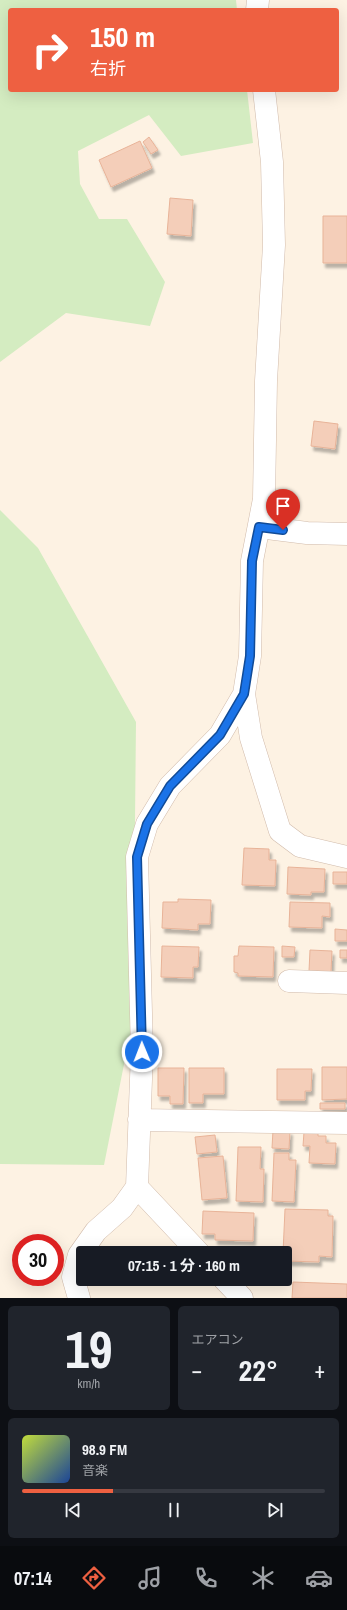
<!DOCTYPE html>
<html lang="ja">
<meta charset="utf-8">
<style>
:root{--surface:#171b24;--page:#20242c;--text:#f1f3f6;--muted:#9ea1a6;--line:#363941;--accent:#ee6041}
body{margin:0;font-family:"Archivo Narrow","Noto Sans JP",sans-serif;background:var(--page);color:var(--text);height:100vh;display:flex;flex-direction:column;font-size:15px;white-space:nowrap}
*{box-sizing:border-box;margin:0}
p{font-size:13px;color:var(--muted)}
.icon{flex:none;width:22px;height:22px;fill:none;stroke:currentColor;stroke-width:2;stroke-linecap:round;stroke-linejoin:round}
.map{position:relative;height:1298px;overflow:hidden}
.panel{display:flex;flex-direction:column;gap:8px;padding:8px;background:#0d0f14;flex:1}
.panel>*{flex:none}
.top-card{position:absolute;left:8px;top:8px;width:331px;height:84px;border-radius:4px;box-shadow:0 4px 16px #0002;background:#ee6041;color:#fff;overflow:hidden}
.speed{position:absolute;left:12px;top:1234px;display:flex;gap:8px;font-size:20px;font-weight:700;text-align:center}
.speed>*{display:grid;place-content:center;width:52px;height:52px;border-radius:50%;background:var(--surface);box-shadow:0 4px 16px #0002;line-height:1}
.speed .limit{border:6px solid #d22;background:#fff;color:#111}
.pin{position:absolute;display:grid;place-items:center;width:34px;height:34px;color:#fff;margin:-41px -17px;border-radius:50% 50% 50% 0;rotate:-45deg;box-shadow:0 0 4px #0007}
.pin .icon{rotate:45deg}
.me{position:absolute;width:44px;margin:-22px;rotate:359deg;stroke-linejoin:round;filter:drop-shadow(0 0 3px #0008)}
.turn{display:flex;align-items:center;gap:14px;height:84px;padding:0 16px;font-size:18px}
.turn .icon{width:52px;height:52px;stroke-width:2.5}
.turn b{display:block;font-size:28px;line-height:34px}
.big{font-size:30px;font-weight:700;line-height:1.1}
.panel .tile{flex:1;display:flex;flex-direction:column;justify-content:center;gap:6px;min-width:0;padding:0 14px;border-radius:6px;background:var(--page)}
.panel .dial{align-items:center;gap:0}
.dial b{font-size:52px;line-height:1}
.song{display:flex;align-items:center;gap:12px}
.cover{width:48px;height:48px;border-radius:6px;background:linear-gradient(135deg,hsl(70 70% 55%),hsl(220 70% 35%))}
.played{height:4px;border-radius:2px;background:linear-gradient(90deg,var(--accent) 30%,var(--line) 30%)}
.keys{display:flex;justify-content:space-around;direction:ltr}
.heat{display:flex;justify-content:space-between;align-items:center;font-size:22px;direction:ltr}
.panel .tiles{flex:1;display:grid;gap:8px;grid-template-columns:1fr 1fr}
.tile:last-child{grid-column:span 2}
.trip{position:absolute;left:76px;top:1246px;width:216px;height:40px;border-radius:4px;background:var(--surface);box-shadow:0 4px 16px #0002;font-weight:700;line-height:40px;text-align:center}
.dock{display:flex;height:64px;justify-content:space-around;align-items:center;background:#090b0e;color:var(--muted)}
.dock .icon{width:28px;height:28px}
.dock .on{color:var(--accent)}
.dock b{font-size:18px;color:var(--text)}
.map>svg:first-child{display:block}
.green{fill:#d4ecc1}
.building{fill:#f4ceb9;stroke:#e8b398;filter:url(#shadow)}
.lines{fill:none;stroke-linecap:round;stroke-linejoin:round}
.street-casing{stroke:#d1bbab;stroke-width:23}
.street{stroke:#fff;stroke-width:22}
.route-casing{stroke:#114b97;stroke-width:10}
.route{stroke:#1a73e8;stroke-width:7}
</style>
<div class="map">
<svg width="347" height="1298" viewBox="0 0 347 1298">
<defs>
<filter id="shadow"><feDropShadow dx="2.5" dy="4.5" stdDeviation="1" flood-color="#0004"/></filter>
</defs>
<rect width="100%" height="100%" fill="#fdf2e3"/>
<path class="green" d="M 0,0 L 236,0 L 237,10 L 10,10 L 10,90 L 247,90 L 253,143 L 181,156 L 149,115 L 78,151 L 80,184 L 99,219 L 127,219 L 165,282 L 150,326 L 66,313 L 0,362 Z
M 0,510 L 38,548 L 136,722 L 133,1019 L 104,1165 L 0,1164 Z"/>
<path class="building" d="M 149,137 L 158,150 L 151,154 L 143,142 Z
M 140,141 L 152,168 L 111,187 L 99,160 Z
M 170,198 L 193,200 L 191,236 L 167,234 Z
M 323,216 L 347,216 L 347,263 L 323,263 Z
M 314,421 L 338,424 L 335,449 L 311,446 Z
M 244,848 L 269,849 L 269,860 L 276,860 L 275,886 L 242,885 Z
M 288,867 L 325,869 L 324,892 L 311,892 L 311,895 L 287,894 Z
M 333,872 L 347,872 L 347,884 L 333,884 Z
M 178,899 L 211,900 L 210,924 L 198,924 L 198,930 L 162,928 L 163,902 L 178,902 Z
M 290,902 L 330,903 L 330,917 L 322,916 L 322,928 L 289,927 Z
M 335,929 L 347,930 L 347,941 L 335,941 Z
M 162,946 L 199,947 L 198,967 L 193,967 L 193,978 L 161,977 Z
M 239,946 L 274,947 L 273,977 L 238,976 L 238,973 L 234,972 L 234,956 L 238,956 Z
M 282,946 L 295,947 L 294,957 L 282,957 Z
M 310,950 L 332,951 L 331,972 L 309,971 Z
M 340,950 L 347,950 L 347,958 L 340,958 Z
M 322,1067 L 347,1067 L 347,1099 L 322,1100 Z
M 158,1068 L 184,1068 L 183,1104 L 170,1104 L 170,1096 L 158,1096 Z
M 189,1068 L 224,1068 L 224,1094 L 203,1094 L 203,1103 L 189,1103 Z
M 277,1069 L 312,1069 L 311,1091 L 305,1091 L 305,1100 L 277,1100 Z
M 320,1103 L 345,1103 L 345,1109 L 320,1109 Z
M 273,1130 L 290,1131 L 289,1149 L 272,1148 Z
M 304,1132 L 318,1133 L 318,1136 L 326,1136 L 326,1143 L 336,1143 L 335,1164 L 309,1163 L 310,1146 L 303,1146 Z
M 215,1135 L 217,1152 L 197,1154 L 195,1137 Z
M 238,1147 L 261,1147 L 260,1169 L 264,1169 L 263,1202 L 236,1201 Z
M 274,1153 L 289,1153 L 289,1160 L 296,1160 L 294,1202 L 272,1201 Z
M 223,1156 L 227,1198 L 202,1200 L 198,1158 Z
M 285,1209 L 328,1210 L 328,1216 L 333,1216 L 332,1257 L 319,1256 L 319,1262 L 285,1261 L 285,1253 L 283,1253 Z
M 203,1211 L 254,1213 L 253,1241 L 215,1240 L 215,1234 L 202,1234 Z
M 293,1282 L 347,1284 L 347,1298 L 292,1298 Z"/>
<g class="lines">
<g class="street-casing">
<path id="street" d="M 257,10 L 258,0
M 264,90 L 272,162 L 274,245 L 266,381 L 264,499 L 252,561 L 250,656 L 244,694 L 251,738 L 280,831 L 300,846 L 347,857
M 259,527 L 307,533 L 347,534
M 289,981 L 347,983
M 139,1120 L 347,1123
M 137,1187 L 199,1253
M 224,1279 L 242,1298
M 79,1298 L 73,1277 L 79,1255 L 96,1231 L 122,1208 L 137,1187 L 142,1052 L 137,857 L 147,824 L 170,786 L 220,735 L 244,694"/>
</g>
<use href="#street" class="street"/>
</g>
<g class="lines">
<g class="route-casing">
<path id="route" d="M 142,1052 L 137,857 L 147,824 L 170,786 L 220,735 L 244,694 L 250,656 L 252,561 L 259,527 L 283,530"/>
</g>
<use href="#route" class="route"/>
</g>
</svg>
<div class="speed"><div class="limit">30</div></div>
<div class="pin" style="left:283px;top:530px;background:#d93025"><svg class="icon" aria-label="arrive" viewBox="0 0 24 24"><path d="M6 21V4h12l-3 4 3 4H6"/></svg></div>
<svg class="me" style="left:142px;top:1052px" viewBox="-20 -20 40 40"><circle r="17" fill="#1a73e8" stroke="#fff" stroke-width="3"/><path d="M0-11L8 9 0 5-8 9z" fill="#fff"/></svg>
<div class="trip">07:15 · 1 分 · 160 m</div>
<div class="top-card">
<div class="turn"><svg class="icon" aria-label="right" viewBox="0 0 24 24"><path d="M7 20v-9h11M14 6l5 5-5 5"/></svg><div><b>150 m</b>右折</div></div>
</div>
</div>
<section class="panel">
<div class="tiles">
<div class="tile dial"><b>19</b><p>km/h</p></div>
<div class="tile"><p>エアコン</p>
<div class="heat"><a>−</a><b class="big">22°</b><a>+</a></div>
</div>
<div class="tile">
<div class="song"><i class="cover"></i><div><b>98.9 FM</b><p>音楽</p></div></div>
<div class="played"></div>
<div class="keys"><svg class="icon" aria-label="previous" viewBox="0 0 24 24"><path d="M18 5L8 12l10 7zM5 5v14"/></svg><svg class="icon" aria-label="pause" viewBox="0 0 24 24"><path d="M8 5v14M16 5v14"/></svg><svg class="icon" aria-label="next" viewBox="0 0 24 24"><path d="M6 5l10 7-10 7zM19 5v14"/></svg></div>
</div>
</div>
</section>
<nav class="dock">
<b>07:14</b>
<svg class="icon on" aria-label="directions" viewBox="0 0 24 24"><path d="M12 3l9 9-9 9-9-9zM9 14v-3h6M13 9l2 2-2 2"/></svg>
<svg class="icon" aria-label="music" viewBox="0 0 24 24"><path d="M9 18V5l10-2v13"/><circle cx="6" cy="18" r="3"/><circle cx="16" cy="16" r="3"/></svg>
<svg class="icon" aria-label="phone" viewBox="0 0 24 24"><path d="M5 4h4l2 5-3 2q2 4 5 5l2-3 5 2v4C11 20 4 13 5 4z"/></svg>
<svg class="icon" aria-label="climate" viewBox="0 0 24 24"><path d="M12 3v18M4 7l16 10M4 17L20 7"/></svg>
<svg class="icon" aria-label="car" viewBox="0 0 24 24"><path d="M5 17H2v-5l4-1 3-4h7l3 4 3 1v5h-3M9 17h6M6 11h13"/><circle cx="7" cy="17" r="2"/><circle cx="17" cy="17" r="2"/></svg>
</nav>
